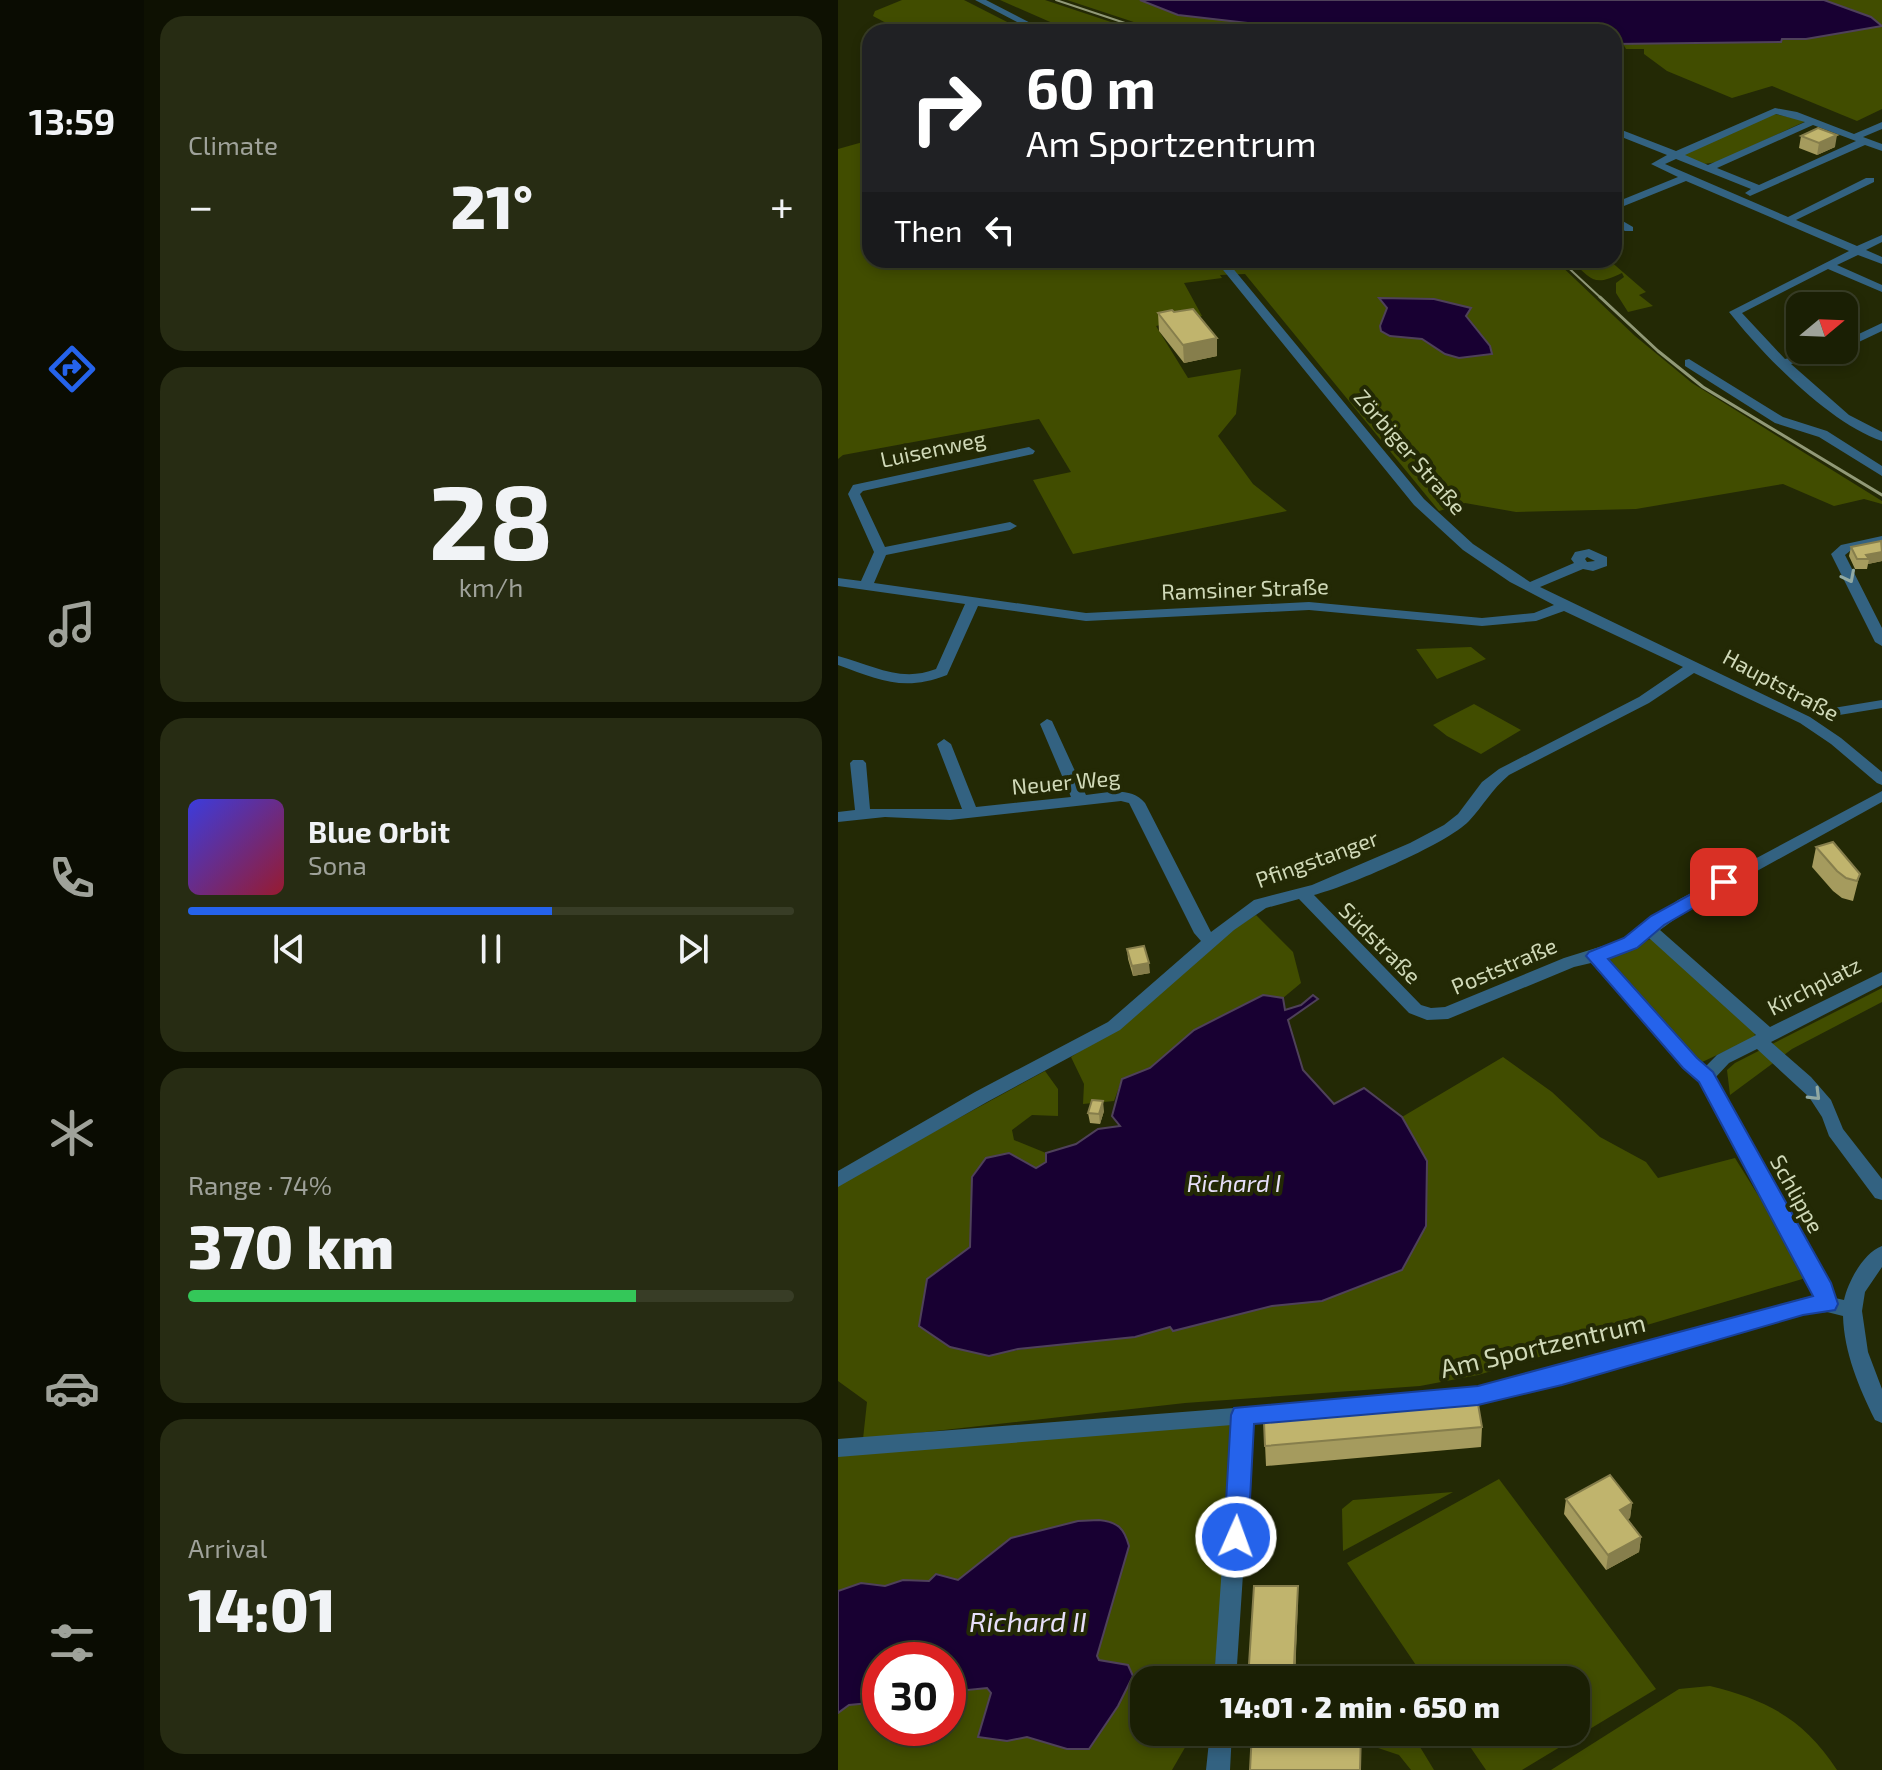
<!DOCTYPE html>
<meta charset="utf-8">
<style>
:root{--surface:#1a1f04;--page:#272c13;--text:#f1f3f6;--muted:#9fa29a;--line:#383d26;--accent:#2563eb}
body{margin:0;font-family:"Exo 2",sans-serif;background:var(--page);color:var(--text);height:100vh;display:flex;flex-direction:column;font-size:30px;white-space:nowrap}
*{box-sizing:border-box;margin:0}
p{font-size:26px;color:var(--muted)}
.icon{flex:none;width:44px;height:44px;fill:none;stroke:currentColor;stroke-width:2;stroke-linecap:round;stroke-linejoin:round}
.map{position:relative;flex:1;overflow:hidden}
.drawer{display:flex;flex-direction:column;gap:16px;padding:16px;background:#0e1102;width:694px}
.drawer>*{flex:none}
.guide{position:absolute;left:24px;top:24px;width:760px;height:244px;border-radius:24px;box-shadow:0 4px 12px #0003,0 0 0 2px var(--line);background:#202124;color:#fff;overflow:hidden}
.needle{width:52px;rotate:71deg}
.controls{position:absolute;left:948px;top:292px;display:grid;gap:16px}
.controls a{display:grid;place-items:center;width:72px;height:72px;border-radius:16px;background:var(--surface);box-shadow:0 4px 12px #0003,0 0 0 2px var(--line);font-size:40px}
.speed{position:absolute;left:24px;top:1642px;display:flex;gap:16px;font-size:40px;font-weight:700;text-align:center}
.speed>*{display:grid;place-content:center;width:104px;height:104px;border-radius:50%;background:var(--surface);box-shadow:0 4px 12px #0003,0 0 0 2px var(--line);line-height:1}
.speed .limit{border:12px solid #d22;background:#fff;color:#111}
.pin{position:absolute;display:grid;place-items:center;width:68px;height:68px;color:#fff;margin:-34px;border-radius:16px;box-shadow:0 4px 12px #0006}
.me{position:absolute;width:88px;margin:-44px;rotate:2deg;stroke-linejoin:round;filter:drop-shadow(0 0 6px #0008)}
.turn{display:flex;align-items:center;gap:28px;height:168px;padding:0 32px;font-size:36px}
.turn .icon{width:104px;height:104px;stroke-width:2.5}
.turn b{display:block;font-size:56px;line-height:68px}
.then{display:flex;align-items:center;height:76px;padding:0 32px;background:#0003;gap:16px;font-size:30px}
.big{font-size:60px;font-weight:800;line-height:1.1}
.drawer .tile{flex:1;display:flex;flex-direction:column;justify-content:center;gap:12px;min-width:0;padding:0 28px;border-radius:24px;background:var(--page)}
.drawer .dial{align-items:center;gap:0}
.dial b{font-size:104px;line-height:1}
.song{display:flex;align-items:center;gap:24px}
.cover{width:96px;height:96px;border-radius:12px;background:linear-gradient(135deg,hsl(240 70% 55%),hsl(350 70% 35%))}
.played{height:8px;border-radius:4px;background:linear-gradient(90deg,var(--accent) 60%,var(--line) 60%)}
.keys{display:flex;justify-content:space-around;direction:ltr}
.heat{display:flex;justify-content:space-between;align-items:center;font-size:44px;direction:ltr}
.charge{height:12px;border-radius:6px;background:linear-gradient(90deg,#34c759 74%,var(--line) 0)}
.trip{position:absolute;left:292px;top:1666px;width:460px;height:80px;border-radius:24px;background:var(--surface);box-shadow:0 4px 12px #0003,0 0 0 2px var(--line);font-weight:800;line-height:80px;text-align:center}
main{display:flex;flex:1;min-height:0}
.tab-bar{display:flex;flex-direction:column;width:144px;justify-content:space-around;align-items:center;background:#0a0c02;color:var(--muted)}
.tab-bar .icon{width:56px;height:56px}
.tab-bar .on{color:var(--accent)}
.tab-bar b{font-size:36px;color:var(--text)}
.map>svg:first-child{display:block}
.green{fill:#414d00;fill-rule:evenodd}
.water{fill:#180032;stroke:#4f415a;stroke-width:2}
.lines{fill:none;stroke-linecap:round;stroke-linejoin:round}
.minor{fill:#336281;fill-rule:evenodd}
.rail-far1{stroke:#919977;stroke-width:2}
.rail{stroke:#919977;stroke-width:3}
.wall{fill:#a59b5e}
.shaded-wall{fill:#867e4c}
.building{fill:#c0b46d;stroke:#867e4c;stroke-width:2}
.oneway{stroke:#91a9a2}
.route{fill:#2563eb;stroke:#184099;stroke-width:2}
.labels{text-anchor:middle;stroke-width:8;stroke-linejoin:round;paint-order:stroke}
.street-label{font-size:22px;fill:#d0d9b8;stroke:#232905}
.water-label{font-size:24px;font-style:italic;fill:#e7dffa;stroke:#232905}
.near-street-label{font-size:26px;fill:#d0d9b8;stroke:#232905}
.near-water-label{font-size:28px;font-style:italic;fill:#e7dffa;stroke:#232905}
</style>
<main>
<nav class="tab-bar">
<b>13:59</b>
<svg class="icon on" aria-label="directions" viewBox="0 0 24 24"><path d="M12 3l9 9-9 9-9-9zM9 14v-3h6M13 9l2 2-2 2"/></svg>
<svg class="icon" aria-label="music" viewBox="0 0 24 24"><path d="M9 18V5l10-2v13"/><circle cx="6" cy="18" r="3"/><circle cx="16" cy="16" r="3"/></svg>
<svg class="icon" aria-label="phone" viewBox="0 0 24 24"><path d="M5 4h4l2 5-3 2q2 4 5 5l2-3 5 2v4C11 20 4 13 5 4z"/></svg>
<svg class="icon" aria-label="climate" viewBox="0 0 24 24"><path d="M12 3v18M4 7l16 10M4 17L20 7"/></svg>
<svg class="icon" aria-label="car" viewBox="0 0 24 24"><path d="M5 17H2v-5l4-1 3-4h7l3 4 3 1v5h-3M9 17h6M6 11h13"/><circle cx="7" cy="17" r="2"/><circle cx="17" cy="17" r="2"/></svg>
<svg class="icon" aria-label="filters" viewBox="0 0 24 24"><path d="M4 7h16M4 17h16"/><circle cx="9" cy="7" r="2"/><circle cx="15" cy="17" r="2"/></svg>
</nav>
<section class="drawer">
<div class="tile"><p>Climate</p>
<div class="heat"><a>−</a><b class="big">21°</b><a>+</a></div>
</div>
<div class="tile dial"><b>28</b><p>km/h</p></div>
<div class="tile">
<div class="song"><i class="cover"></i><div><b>Blue Orbit</b><p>Sona</p></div></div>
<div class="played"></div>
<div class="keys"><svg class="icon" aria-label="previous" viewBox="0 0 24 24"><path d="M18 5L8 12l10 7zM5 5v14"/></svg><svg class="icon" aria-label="pause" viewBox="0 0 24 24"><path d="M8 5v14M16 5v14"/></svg><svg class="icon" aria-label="next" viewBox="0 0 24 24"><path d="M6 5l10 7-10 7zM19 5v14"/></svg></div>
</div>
<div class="tile"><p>Range · 74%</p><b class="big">370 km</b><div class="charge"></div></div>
<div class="tile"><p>Arrival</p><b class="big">14:01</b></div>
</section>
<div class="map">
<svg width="1044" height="1770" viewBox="0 0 1044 1770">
<rect width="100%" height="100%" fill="#232905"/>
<path class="green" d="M 64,0 L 126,0 L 189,32 L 65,32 L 35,16 L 37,11 Z
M 162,0 L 207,0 L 303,32 L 235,32 Z
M 229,0 L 302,0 L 340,15 L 488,32 L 326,32 Z
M 986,0 L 1044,0 L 1044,25 L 1011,8 L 991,4 Z
M 1044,26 L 1044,109 L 1019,121 L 934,86 L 894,98 L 829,71 L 806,54 L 806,49 L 788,49 L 785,44 L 943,42 L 944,39 L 968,39 Z
M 937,114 L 968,121 L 880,162 L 866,164 L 841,154 Z
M 32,140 L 32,260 L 717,260 L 797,336 L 854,383 L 1044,501 L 1044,504 L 1026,499 L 996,506 L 945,484 L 798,509 L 678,512 L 627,503 L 601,511 L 407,274 L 382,275 L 384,278 L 346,283 L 364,316 L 318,326 L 350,378 L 403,369 L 398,414 L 380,436 L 415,484 L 449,511 L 235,554 L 195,480 L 233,472 L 201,419 L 5,455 L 0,459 L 0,149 ZM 549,308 L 633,308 L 628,315 L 654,354 L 621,358 L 584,339 L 552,336 L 543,331 L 542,326 Z
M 732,260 L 771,260 L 808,292 L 801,295 L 815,306 L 790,312 L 778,293 L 778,283 L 786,277 L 784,273 C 755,287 755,280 732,260 Z
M 633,647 L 648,659 L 599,679 L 578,649 Z
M 636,704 L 683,730 L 643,754 L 609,736 L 595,725 Z
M 418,915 L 455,952 L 463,983 L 445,998 L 425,995 L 356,1030 L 312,1068 L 284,1079 L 276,1101 L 245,1104 L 246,1084 L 233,1057 L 290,1020 L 388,934 Z
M 819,936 L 916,1028 L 917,1037 L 860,1064 L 765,960 Z
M 1044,988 L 1044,1002 L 954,1049 L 892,1095 L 889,1070 L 897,1063 Z
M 665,1057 L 714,1092 L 762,1137 L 808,1162 L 820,1178 L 897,1158 L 971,1277 L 640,1375 L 582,1386 L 347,1403 L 25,1439 L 29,1402 L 0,1381 L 0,1184 L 207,1071 L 220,1089 L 220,1116 L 194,1115 L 174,1130 L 176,1140 L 208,1153 L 208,1162 L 198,1168 L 171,1153 L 133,1222 L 132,1247 L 89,1279 L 151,1356 C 211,1341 273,1344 333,1326 L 336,1331 L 434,1306 L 484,1301 L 588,1226 L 589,1161 L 564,1117 Z
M 399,1421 L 376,1680 L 306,1680 L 306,1732 L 356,1732 L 334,1770 L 0,1770 L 0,1713 L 11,1705 L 42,1702 L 42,1728 L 110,1728 L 110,1692 L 149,1688 L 153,1693 L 141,1737 L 169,1741 L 189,1737 L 250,1749 L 280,1706 L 290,1665 L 261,1660 L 259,1656 L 291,1546 L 173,1538 L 120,1580 L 99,1574 L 91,1581 L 65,1580 L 47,1586 L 23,1583 L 0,1591 L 0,1455 Z
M 661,1479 L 818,1689 L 684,1770 L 648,1770 L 622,1732 L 738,1732 L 738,1680 L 588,1680 L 509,1563 Z
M 615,1492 L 505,1551 L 504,1509 L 515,1500 Z
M 872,1686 C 929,1700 966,1719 999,1770 L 713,1770 L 841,1689 Z
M 537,1732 L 573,1732 L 596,1770 L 573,1770 L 561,1755 L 537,1747 Z"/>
<path class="water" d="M 302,0 L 986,0 L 1033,17 L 1044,26 L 968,39 L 944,39 L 943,42 L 776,44 L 776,32 L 488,32 L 340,15 Z
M 541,298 L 596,299 L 633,308 L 628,316 L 652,346 L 654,354 L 621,358 L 607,354 L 584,339 L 552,336 L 543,331 L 542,326 L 549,308 Z
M 425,995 L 445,998 L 447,1010 L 463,1005 L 475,995 L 480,999 L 450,1020 L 465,1070 L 496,1104 L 526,1088 L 564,1117 L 589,1161 L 588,1226 L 564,1270 L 484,1301 L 434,1306 L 335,1331 L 332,1327 L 297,1337 L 180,1349 L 151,1356 L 112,1347 L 81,1326 L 89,1279 L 132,1247 L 134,1177 L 148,1158 L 171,1153 L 198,1168 L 208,1162 L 208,1153 L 238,1144 L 260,1129 L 282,1126 L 274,1116 L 284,1079 L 312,1068 L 356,1030 Z
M 261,1520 C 280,1522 286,1528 291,1546 L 259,1656 L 261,1660 L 290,1665 L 295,1676 L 280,1706 L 251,1749 L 229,1749 L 189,1737 L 169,1741 L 140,1737 L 153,1693 L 149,1688 L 110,1692 L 110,1660 L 42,1660 L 42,1702 L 11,1705 L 0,1713 L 0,1591 L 23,1583 L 47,1586 L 65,1580 L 91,1581 L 98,1574 L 120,1580 L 173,1538 L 240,1521 Z"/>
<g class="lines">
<path class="minor" d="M 137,0 L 148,0 L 210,32 L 198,32 Z
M 937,108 L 959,112 L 1016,134 L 1044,122 L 1044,129 L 1025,137 L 1044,144 L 1044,151 L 1027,145 L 912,196 L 907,193 L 913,189 L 838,159 L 827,164 L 950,217 L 1028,178 L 1036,178 L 1036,182 L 958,220 L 1019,246 L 1044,235 L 1044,242 L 1028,250 L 1044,257 L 1044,264 L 1020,255 L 999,265 L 1044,285 L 1044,292 L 990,269 L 904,313 L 947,359 L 983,350 L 1004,350 L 953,364 L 1011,415 L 1044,432 L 1044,441 C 992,424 925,355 891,312 L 1011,251 L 848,181 L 776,210 L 776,203 L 840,177 L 813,164 L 829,155 L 776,134 L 776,127 L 838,151 ZM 938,114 L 967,122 L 870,165 L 847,155 ZM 975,125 L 1018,141 L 921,185 L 879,168 Z
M 776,216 L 795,227 L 795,231 L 787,231 L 776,224 Z
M 377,260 L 388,260 L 586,499 L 635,544 L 692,582 L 736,563 L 733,559 L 737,552 L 751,549 L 769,557 L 769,566 L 755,571 L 745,569 L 702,587 L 972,717 L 1003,738 L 1044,772 L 1044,785 L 1039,783 L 993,744 L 962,723 L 856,673 L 811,703 L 671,775 C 653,790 646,805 631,821 C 609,844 508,887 476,895 L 583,1005 L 593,1008 L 607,1007 L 726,958 L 787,939 L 840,900 L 1044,791 L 1044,802 L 852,908 L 822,930 L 932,1027 L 1044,972 L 1044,985 L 933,1042 L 973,1077 L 993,1100 L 1005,1129 L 1044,1179 L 1044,1200 L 1037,1198 L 991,1136 L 984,1117 L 971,1097 L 919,1049 L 891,1063 L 877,1078 L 989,1278 L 997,1298 L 1006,1300 C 1010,1282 1025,1253 1044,1246 L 1044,1267 L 1027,1292 L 1024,1311 L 1030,1352 L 1044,1389 L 1044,1423 L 1037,1420 C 1021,1388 1006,1352 1005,1316 L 989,1312 L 965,1314 L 724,1383 L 624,1406 L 415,1423 L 398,1680 L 376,1680 L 394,1425 L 0,1457 L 0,1439 L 624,1390 L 724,1367 L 965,1298 L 977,1297 L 973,1284 L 862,1081 L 846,1067 L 753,963 L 736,967 L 610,1019 L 589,1020 L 571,1013 L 461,899 L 428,908 L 396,930 L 282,1030 L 149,1102 L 0,1187 L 0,1171 L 137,1092 L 270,1022 L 363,941 L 356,933 L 291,803 L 283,801 L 112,820 L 47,817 L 0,822 L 0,812 L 17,810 L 12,763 L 15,760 L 25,760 L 28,763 L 32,809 L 124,809 L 99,744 L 106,739 L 113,744 L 138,807 L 233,797 L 202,724 L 209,719 L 214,721 L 248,795 C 268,793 293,786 307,803 L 373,932 L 416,900 L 474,885 L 572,843 L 606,825 L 620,814 L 644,782 L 661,769 L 801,697 L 845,667 L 726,611 L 698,621 L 644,626 L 471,610 L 248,621 L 140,606 L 109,675 C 66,692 41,680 0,665 L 0,656 C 35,665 62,683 98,669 L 127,604 L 0,586 L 0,578 L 23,581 L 36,552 L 10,494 L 15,485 L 191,447 L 197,451 L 195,454 L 25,491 L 22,494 L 47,547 L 172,522 L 179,526 L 172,530 L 48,555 L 36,583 L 248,613 L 471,602 L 644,618 L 696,613 L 716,605 L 672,582 L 625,550 L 576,505 ZM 749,557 L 757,561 L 749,562 L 747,559 ZM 811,938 L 918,1035 L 879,1055 L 867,1067 L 858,1059 L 768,958 L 799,947 Z
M 1044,323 L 1044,331 L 1006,349 L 1006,341 Z
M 851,359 L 945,417 L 989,431 L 1044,466 L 1044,476 L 981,437 L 937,423 L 847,366 L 847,360 Z
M 1044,536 L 1044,544 L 1012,551 L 1007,555 L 1044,628 L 1044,646 L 1037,642 L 993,554 L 1003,545 Z
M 1044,700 L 1044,708 L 983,718 L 976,714 L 983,710 Z
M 372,1732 L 394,1732 L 392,1770 L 368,1770 Z"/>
<path class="rail-far1" d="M 218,0 L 314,32
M 722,260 L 764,299"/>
<path class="rail" d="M 762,297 L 820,351 L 865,387 L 1044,495"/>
</g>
<path class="wall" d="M 963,136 L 997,147 L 979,155 L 961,148 Z
M 336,312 L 379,356 L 346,363 L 321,331 L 320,313 Z
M 1044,541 L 1044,561 L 1030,564 L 1029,569 L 1017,569 L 1011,556 L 1013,547 Z
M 978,847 L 1022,874 L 1015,901 L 1004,898 L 995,891 L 974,867 Z
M 289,949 L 312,973 L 295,976 L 290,959 Z
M 266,1111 L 262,1124 L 252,1123 L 250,1113 Z
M 426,1422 L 644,1427 L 643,1447 L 428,1466 Z
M 728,1499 L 794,1503 L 792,1518 L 790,1519 L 803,1537 L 801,1552 L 768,1570 L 726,1514 Z
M 460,1586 L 457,1680 L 410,1680 Z"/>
<path class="shaded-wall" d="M 999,135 L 997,147 L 979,155 L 981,143 Z
M 379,338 L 379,356 L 346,363 L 345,345 Z
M 1044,552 L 1044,561 L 1030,564 L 1031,559 L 1028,555 Z
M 311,963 L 312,973 L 295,976 L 294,966 Z
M 265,1101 L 266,1111 L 262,1124 L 261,1114 Z
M 794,1503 L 792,1518 L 780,1525 L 782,1510 Z
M 803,1537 L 801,1552 L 768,1570 L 770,1555 Z
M 460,1586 L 460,1601 L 457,1680 L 456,1666 Z"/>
<path class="building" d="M 980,128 L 999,135 L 981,143 L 963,136 Z
M 355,309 L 379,338 L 345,345 L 320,313 L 334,310 L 336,312 Z
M 1043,541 L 1044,552 L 1028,555 L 1031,559 L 1019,559 L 1013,547 Z
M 995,842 L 1022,874 L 1019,881 L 1008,878 L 999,871 L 978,847 Z
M 306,946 L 311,963 L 294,966 L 289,949 Z
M 254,1100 L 265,1101 L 261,1114 L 250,1113 Z
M 640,1404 L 644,1427 L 427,1446 L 426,1422 Z
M 772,1475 L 794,1503 L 782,1510 L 803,1537 L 770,1555 L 728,1499 Z
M 416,1586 L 460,1586 L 456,1666 L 444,1666 L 444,1680 L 410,1680 Z
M 414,1732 L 523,1732 L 522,1770 L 412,1770 Z"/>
<defs><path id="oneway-chevron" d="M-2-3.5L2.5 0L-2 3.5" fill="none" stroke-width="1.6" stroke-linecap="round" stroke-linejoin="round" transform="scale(2)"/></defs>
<g class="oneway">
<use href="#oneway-chevron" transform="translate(1011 577) rotate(63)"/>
<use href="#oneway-chevron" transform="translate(977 1095) rotate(45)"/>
</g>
<path class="route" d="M 886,876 L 893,878 L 895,882 L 893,886 L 826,925 L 799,948 L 770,959 L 859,1058 L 875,1072 L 993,1283 L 1000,1304 L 997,1310 L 965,1315 L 724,1385 L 640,1405 L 416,1424 L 410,1537 L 406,1545 L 398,1548 L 389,1545 L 386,1537 L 393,1415 L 396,1408 L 640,1386 L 975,1296 L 861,1082 L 845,1068 L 748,956 L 751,952 L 786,938 L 813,916 Z"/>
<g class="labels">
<g class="street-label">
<text transform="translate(95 449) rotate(-12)" y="8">Luisenweg</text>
<text transform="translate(572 452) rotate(49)" y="8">Zörbiger Straße</text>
<text transform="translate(407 589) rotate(-2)" y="8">Ramsiner Straße</text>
<text transform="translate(943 685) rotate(28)" y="8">Hauptstraße</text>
<text transform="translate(228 782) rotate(-5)" y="8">Neuer Weg</text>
<text transform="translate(479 859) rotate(-20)" y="8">Pfingstanger</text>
<text transform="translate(542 943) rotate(45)" y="8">Südstraße</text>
<text transform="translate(666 966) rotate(-23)" y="8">Poststraße</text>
<text transform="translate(976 986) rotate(-27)" y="8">Kirchplatz</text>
<text transform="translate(959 1194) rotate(61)" y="8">Schlippe</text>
</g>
<g class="water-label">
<text x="396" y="1192">Richard I</text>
</g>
<g class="near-street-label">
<text transform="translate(705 1346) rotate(-13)" y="9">Am Sportzentrum</text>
</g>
<g class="near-water-label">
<text x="190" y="1632">Richard II</text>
</g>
</g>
</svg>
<div class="controls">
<a><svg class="needle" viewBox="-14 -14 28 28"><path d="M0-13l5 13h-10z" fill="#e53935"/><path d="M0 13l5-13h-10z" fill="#9fa29a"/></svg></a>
</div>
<div class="speed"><div class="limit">30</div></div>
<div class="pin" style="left:886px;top:882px;background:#d93025"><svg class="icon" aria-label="arrive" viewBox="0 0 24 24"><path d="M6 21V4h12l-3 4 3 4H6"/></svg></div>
<svg class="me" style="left:398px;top:1537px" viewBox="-20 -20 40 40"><circle r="17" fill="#2563eb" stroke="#fff" stroke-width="3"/><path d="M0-11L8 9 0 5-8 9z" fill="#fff"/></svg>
<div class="trip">14:01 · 2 min · 650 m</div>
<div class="guide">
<div class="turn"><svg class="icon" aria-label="right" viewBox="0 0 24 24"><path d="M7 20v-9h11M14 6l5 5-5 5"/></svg><div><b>60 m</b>Am Sportzentrum</div></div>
<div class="then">Then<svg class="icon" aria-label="left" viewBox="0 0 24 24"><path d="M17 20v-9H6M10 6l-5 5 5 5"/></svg></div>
</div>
</div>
</main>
